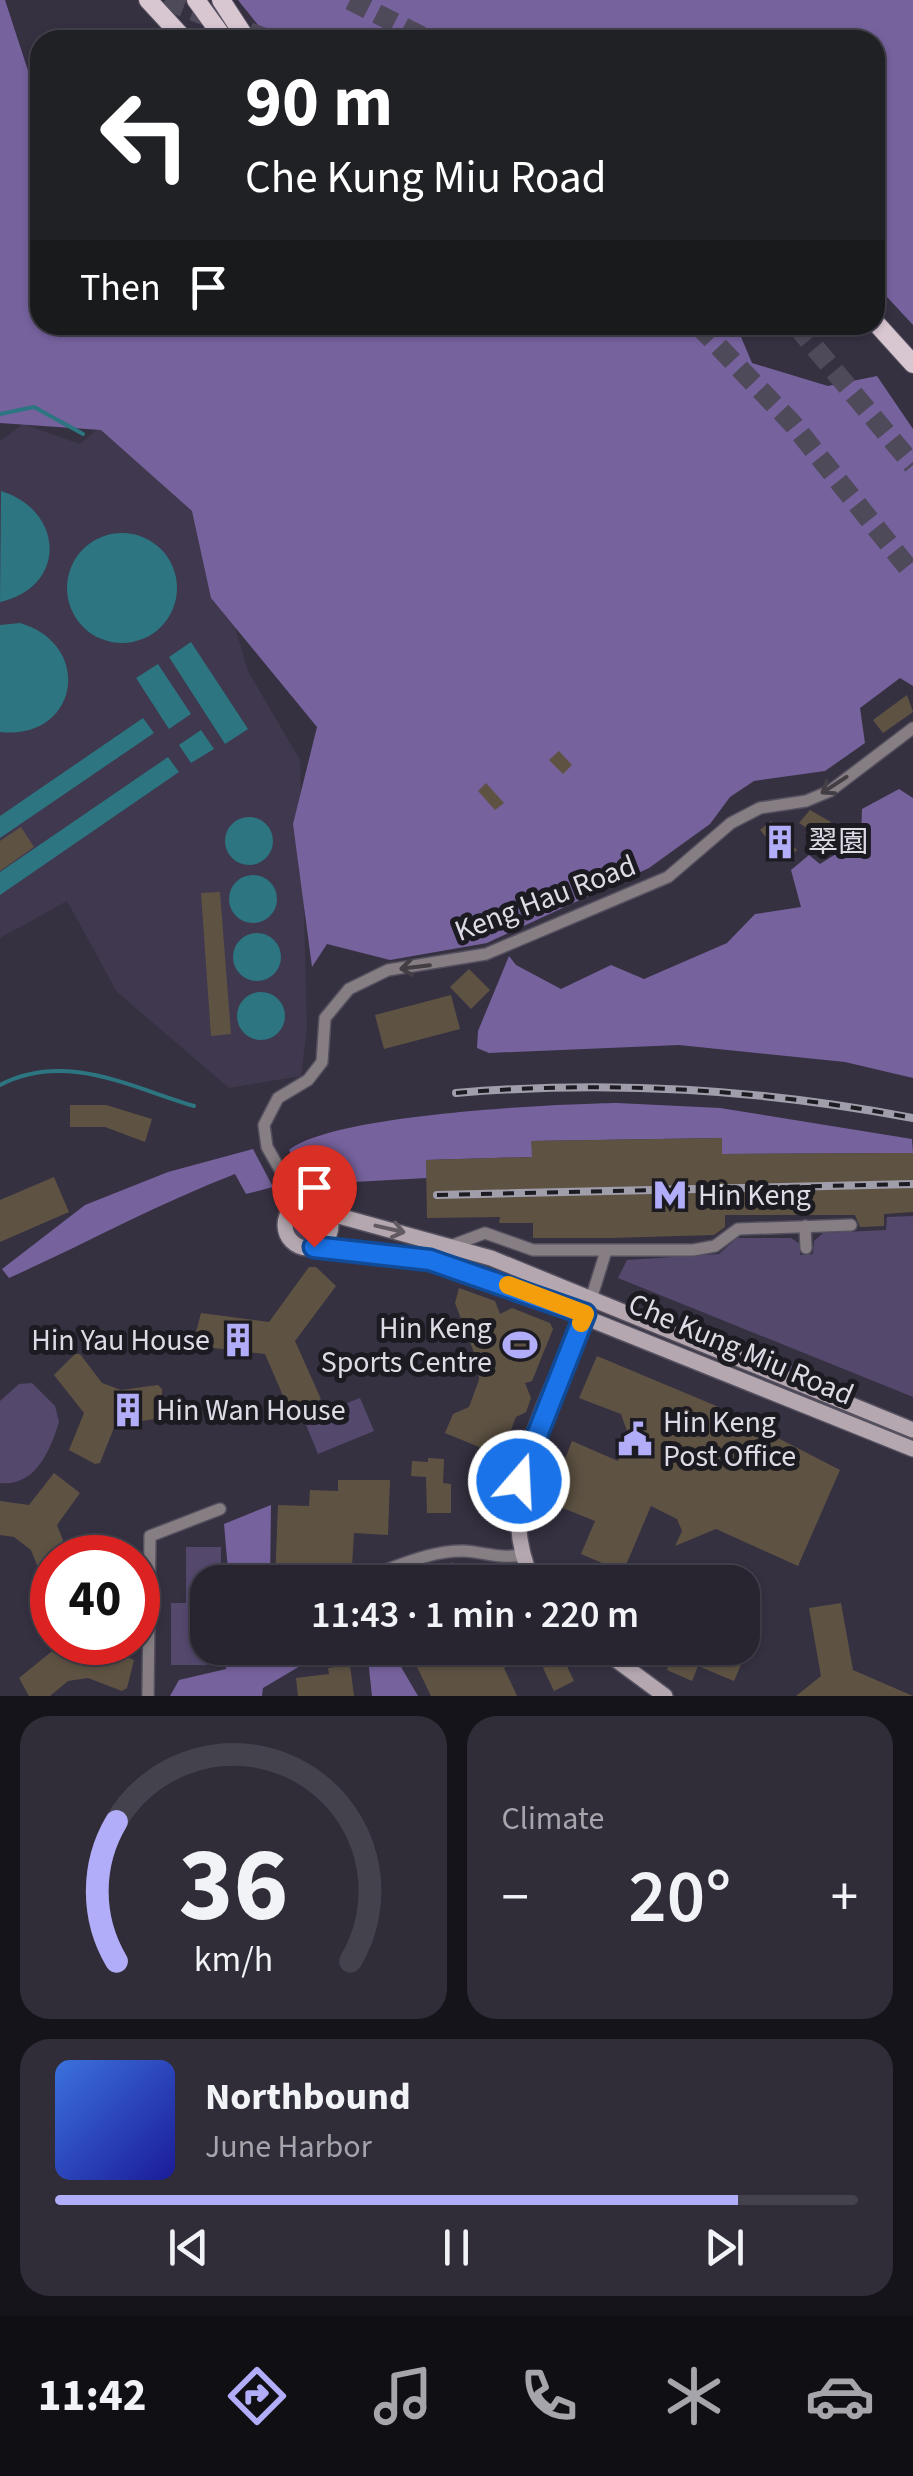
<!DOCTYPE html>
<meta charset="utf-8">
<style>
:root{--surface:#282531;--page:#302d39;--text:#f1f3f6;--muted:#a5a5ab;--line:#44424d;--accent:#b2adf9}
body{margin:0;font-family:"Source Sans 3","Noto Sans TC",sans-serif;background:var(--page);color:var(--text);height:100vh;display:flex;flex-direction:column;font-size:38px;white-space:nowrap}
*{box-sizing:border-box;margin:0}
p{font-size:32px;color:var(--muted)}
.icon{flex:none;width:55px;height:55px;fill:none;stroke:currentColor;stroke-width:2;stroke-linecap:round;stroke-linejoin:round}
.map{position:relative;height:1696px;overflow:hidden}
.details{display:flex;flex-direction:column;gap:20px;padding:20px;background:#16141b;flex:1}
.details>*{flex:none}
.hud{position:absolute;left:30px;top:30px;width:855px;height:305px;border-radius:30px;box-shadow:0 2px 8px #0004,0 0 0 2px var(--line);background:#202124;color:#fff;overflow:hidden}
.speed{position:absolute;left:30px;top:1535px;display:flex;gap:20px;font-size:50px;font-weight:700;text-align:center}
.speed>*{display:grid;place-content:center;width:130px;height:130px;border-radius:50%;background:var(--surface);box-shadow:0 2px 8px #0004,0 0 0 2px var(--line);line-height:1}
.speed .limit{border:15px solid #d22;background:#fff;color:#111}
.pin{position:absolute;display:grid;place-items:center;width:85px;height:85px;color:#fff;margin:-102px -42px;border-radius:50% 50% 50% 0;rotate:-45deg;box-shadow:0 0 10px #0007}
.pin .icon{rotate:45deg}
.me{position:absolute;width:110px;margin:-55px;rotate:19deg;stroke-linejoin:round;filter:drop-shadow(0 0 8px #0008)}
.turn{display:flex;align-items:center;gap:35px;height:210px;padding:0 50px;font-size:45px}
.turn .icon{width:130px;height:130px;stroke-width:2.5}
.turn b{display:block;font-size:70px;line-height:85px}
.then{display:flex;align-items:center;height:95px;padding:0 50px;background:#0003;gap:20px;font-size:38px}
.big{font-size:75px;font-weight:600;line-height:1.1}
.details .card{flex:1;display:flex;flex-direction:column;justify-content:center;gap:15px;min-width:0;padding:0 35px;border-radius:30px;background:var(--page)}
.details .dial{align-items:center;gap:0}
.dial svg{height:260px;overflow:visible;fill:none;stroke:var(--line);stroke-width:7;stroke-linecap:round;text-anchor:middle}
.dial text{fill:var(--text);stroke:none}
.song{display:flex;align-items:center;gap:30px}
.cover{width:120px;height:120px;border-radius:15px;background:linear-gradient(135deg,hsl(220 70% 55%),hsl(240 70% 35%))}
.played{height:10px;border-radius:5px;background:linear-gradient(90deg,var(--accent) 85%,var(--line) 85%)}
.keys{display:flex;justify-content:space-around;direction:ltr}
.heat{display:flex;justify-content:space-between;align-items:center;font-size:55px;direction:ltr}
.details .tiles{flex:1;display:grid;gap:20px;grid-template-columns:1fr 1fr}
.card:last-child{grid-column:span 2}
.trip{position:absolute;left:190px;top:1565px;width:570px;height:100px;border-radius:30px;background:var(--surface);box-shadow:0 2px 8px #0004,0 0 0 2px var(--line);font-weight:600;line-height:100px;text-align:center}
.tab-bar{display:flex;height:160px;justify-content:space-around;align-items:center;background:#100f14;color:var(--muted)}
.tab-bar .icon{width:70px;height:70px}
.tab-bar .selected{color:var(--accent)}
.tab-bar b{font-size:45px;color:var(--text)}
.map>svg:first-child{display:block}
.built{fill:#3f384e}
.green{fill:#54486d}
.forest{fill:#76629d}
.water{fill:#2c7581}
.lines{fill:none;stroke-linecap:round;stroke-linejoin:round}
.stream{stroke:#2c7581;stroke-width:4}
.building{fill:#5e5343}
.highway-tunnel{stroke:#4f4a5a;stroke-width:20;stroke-dasharray:20 10;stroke-linecap:butt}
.street-casing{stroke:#54505f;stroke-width:14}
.secondary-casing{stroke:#54505f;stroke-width:18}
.primary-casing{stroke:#54505f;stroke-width:20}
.street{stroke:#867e83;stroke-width:11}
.secondary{stroke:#b4a7af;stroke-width:15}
.primary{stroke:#d8c6d1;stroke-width:18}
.rail-casing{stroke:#a19eab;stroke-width:8}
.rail{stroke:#1d1b22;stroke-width:4;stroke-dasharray:11;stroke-linecap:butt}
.oneway{stroke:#423e44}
.oneway2{stroke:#615a61}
.route-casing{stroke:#114b97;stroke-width:25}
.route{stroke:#1a73e8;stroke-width:18}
.slow{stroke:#f59e0b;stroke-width:18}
.labels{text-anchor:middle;stroke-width:10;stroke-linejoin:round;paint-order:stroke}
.poi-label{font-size:30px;fill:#dedbe6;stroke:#1d1b22;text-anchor:start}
.street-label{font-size:30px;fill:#dedbe6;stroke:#1d1b22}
</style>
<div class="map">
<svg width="913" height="1696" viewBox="0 0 913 1696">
<rect width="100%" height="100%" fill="#363141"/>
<path class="built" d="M 111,418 L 201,512 L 248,671 L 300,760 L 307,1027 L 301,1076 L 229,1088 L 117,992 L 67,901 L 0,938 L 0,441 L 23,424 L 80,444 Z"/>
<path class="green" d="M287 1225a21 21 0 1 1 42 0a21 21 0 1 1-42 0Z
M 913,1216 L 913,1397 L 618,1278 L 627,1260 L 719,1254 L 737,1238 L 791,1238 L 800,1244 L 800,1255 L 813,1254 L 814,1241 L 823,1233 L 886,1230 L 887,1217 Z
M 751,1349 L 815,1375 L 813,1380 L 749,1355 Z
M 32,1383 L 55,1406 L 59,1422 C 50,1451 35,1487 0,1483 L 0,1401 L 19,1384 Z
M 360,1398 L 374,1431 L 318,1454 L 304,1420 Z
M 186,1547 L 221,1547 L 221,1582 L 208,1582 L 207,1602 L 198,1602 L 207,1603 L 207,1665 L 171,1665 L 171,1603 L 186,1603 Z"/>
<path class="forest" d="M 0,0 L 5,0 L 35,92 L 40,92 L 40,325 L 736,325 L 752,363 L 828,386 L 877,376 L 913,429 L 913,686 L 900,678 L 860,708 L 865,743 L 825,771 L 754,781 L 730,797 L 710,824 L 649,868 L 487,943 L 390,960 L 327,944 L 312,967 L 293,824 L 317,727 L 211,598 L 192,511 L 101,430 L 0,423 Z
M 238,0 L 913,0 L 913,325 L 875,284 L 875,40 L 270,40 Z
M 899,789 L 913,798 L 913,1078 L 845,1062 L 679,1045 L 489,1053 L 477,1048 L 478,1031 L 509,956 L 516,965 L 561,989 L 611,965 L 644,979 L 727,943 L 755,914 L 801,907 L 791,870 L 809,855 L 820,864 L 861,838 L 862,809 Z
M 617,1103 L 720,1108 L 912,1139 L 913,1153 L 722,1154 L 721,1138 L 532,1141 L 532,1157 L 426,1160 L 427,1178 L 317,1184 L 302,1177 L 289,1150 C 333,1114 554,1104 617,1103 Z
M 253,1149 L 273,1187 L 246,1194 L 235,1174 C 157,1204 85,1244 9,1278 L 2,1269 L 85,1205 L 168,1172 Z
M 271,1505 L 270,1582 L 229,1582 L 224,1524 Z
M 228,1648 L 390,1648 L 418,1696 L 372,1696 L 367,1650 L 329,1649 L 263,1688 L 262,1696 L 170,1696 L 179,1680 L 226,1669 Z"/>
<path class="water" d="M 1,491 C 64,510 68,587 0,602 Z
M67 588a55 55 0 1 1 110 0a55 55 0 1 1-110 0Z
M 20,623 C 95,645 78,741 0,732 L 0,625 Z
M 191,642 L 248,729 L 225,744 L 169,657 Z
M 158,664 L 191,714 L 169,729 L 136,678 Z
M 143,718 L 154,733 L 0,838 L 0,816 Z
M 201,730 L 214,749 L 191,763 L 179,745 Z
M 168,757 L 179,772 L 0,895 L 0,872 Z
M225 841a24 24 0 1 1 48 0a24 24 0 1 1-48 0Z
M229 899a24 24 0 1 1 48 0a24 24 0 1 1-48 0Z
M233 957a24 24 0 1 1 48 0a24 24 0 1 1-48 0Z
M237 1016a24 24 0 1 1 48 0a24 24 0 1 1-48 0Z"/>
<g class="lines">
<path class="stream" d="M 0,414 L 34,407 L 83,434
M 0,1085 C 65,1051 130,1087 194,1106"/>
</g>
<path class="building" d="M 907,695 L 913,712 L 883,733 L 873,720 Z
M 559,751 L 572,765 L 563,774 L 549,760 Z
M 486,783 L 504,803 L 495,810 L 478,791 Z
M 810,810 L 831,822 L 821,837 L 799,823 Z
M 771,821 L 797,850 L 786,860 L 760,830 Z
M 21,827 L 34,847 L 0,871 L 0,841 Z
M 220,892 L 231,1034 L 211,1036 L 201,893 Z
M 469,969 L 490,990 L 471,1009 L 450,987 Z
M 451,995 L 460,1029 L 384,1049 L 375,1015 Z
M 70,1105 L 106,1105 L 152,1119 L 145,1142 L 105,1127 L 70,1127 Z
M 722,1138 L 722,1154 L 913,1153 L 913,1212 L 884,1214 L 884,1226 L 860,1227 L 855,1215 L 725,1215 L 725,1227 L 714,1235 L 609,1238 L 533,1238 L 533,1223 L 499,1223 L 500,1217 L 427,1218 L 426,1160 L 532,1157 L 531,1141 Z
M 54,1177 L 69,1212 L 0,1242 L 0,1200 Z
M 309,1267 L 316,1267 L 336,1286 L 295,1341 L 321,1399 L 297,1414 L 290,1412 L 265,1354 L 197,1346 L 194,1340 L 201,1313 L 269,1322 Z
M 459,1288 L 495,1301 L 500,1314 L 512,1308 L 550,1323 L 553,1329 L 532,1381 L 525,1383 L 531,1398 L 526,1412 L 516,1417 L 501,1456 L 445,1433 L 453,1414 L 469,1407 L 479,1380 L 478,1363 L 455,1303 Z
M 75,1354 L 80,1354 L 102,1383 L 121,1390 L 158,1385 L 162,1389 L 162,1418 L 115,1425 L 100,1463 L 95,1464 L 69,1450 L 84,1413 L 54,1375 Z
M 597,1356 L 714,1405 L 840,1470 L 798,1566 L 716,1529 L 675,1546 L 682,1531 L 677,1519 L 651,1506 L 623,1572 L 581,1554 L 595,1521 L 548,1502 L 572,1441 L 618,1461 L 628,1434 L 621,1414 L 579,1398 Z
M 428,1458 L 444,1459 L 443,1483 L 451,1484 L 451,1513 L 427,1513 L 426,1477 L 411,1476 L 412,1461 L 428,1462 Z
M 54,1473 L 80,1493 L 57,1525 L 70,1558 L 52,1558 L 52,1602 L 31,1550 L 14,1537 L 0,1535 L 0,1501 L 29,1505 Z
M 338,1480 L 390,1480 L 388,1535 L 354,1533 L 351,1582 L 275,1582 L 278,1505 L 309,1506 L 310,1490 L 338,1491 Z
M 453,1562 L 463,1582 L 408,1582 L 447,1564 Z
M 841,1603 L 853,1670 L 913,1696 L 796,1696 L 821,1676 L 809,1608 Z
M 55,1642 L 90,1642 L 134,1660 L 127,1688 L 122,1691 L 88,1678 L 68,1681 L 50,1696 L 29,1696 L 19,1678 L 56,1648 Z
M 408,1648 L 546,1648 L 504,1668 L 517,1696 L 431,1696 Z
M 649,1648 L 692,1648 L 714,1657 L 718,1648 L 746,1653 L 734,1681 L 698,1666 L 692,1681 L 667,1670 L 672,1657 Z
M 563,1658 L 574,1681 L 554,1691 L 543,1668 Z
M 350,1665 L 354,1696 L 298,1696 L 296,1678 L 329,1674 L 328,1668 Z"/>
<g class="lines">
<path class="highway-tunnel" d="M 165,0 L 270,40
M 350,0 L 429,40
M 698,325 L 792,423 L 913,574
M 796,325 L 913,465"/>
<g class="street-casing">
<path id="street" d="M 299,1203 L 267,1147 L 264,1125 L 278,1098 L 308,1080 L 322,1062 L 325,1018 L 349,989 L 388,970 L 486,954 L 668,877 L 731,823 L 760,808 L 806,801 L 830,791 L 913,728
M 805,1226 L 806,1248
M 453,1245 L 485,1233 L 533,1250 L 693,1250 L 715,1246 L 738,1229 L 851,1225
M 591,1299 L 606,1251
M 369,1576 C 399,1566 432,1550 464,1551 C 484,1552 499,1559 521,1555
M 148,1696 L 150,1536 L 220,1509"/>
</g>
<g class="secondary-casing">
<path id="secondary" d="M285 1225a23 23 0 1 1 46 0a23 23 0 1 1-46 0Z
M 328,1213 L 491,1258 L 913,1430
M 315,1247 L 399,1254 L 467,1270 L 913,1449
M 533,1582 C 489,1489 553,1394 587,1308
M 600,1648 L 665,1696"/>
</g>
<g class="primary-casing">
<path id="primary" d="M 148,0 L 185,40
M 196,0 L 225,40
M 221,0 L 247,40
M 875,322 L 913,364"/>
</g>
<use href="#street" class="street"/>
<use href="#secondary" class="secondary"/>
<use href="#primary" class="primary"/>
<g class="rail-casing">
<path id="rail" d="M 456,1093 C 612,1080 759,1089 913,1118
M 437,1195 L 913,1184"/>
</g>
<use href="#rail" class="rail"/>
</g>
<defs><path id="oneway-shaft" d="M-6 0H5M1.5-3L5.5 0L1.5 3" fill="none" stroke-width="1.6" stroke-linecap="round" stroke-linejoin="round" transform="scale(2.5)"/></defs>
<g class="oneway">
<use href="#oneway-shaft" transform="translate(834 785) rotate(147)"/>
<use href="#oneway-shaft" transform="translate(415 967) rotate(173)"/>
</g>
<use class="oneway2" href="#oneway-shaft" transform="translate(390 1229) rotate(13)"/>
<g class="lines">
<g class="route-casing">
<path id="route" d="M 314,1247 L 430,1260 L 585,1314 L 519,1481"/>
</g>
<use href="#route" class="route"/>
<path class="slow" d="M 508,1285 L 585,1314 L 581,1323"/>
</g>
<defs>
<g id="building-bare" transform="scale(2.7)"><path d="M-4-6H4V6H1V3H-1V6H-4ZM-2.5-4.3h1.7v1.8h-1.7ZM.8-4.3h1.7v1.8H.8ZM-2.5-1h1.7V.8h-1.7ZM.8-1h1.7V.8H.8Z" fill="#b2adf9" stroke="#1d1b22" stroke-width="2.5" paint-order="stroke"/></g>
<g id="metro-bare" transform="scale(2.7)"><path d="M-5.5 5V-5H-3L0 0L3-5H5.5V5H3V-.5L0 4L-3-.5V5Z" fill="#b2adf9" stroke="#1d1b22" stroke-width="2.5" paint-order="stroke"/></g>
<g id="stadium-bare" transform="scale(2.7)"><path d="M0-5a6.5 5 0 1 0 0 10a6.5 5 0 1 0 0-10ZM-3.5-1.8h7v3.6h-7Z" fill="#b2adf9" stroke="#1d1b22" stroke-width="2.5" paint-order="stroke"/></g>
<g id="civic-bare" transform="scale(2.7)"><path d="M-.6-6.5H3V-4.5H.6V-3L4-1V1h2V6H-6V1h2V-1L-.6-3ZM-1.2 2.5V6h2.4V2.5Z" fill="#b2adf9" stroke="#1d1b22" stroke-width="2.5" paint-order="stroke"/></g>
</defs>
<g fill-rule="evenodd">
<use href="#building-bare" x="780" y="842"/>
<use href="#metro-bare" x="670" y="1195"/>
<use href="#building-bare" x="238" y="1340"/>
<use href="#stadium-bare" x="520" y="1345"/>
<use href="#building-bare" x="128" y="1410"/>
<use href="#civic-bare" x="635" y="1439"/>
</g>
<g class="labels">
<g class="poi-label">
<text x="808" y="852">翠園</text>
<text x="698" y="1205">Hin Keng</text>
<text x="492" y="1338" text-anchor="end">Hin Keng<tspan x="492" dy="34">Sports Centre</tspan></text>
<text x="210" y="1350" text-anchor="end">Hin Yau House</text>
<text x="156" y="1420">Hin Wan House</text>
<text x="663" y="1432">Hin Keng<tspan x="663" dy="34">Post Office</tspan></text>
</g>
<g class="street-label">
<text transform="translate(545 898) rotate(-21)" y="10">Keng Hau Road</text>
<text transform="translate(741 1349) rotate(23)" y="10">Che Kung Miu Road</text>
</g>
</g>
</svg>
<div class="speed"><div class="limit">40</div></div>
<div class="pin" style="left:314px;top:1247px;background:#d93025"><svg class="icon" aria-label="arrive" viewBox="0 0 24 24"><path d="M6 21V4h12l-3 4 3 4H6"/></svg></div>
<svg class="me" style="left:519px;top:1481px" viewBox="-20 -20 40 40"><circle r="17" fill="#1a73e8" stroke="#fff" stroke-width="3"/><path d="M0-11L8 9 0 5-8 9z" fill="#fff"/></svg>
<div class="trip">11:43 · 1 min · 220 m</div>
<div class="hud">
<div class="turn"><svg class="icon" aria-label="left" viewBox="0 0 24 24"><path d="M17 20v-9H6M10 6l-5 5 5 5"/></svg><div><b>90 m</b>Che Kung Miu Road</div></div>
<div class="then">Then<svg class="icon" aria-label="arrive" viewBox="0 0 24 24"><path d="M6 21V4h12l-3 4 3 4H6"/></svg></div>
</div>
</div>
<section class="details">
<div class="tiles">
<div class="card dial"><svg viewBox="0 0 100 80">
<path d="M14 69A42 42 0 1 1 86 69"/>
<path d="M14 69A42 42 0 0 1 14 26" stroke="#b2adf9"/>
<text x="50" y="56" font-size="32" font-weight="700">36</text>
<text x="50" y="72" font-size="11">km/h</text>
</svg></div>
<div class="card"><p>Climate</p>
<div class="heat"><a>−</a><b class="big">20°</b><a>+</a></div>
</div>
<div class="card">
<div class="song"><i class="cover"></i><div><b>Northbound</b><p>June Harbor</p></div></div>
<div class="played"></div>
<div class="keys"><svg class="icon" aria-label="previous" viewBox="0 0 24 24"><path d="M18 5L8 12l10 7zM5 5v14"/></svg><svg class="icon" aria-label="pause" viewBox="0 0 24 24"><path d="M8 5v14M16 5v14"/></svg><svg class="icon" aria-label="next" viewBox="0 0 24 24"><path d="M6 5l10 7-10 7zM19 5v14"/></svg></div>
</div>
</div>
</section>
<nav class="tab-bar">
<b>11:42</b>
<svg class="icon selected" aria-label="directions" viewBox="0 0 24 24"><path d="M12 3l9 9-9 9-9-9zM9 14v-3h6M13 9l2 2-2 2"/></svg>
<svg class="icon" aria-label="music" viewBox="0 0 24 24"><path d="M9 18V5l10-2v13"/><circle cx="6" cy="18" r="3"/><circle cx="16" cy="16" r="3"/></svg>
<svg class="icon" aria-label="phone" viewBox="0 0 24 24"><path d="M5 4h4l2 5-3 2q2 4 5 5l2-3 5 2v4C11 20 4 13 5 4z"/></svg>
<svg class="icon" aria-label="climate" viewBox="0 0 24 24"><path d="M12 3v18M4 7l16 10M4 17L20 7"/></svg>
<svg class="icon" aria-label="car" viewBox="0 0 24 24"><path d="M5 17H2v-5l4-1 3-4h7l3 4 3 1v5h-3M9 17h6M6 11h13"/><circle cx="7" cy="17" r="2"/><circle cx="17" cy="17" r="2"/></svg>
</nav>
